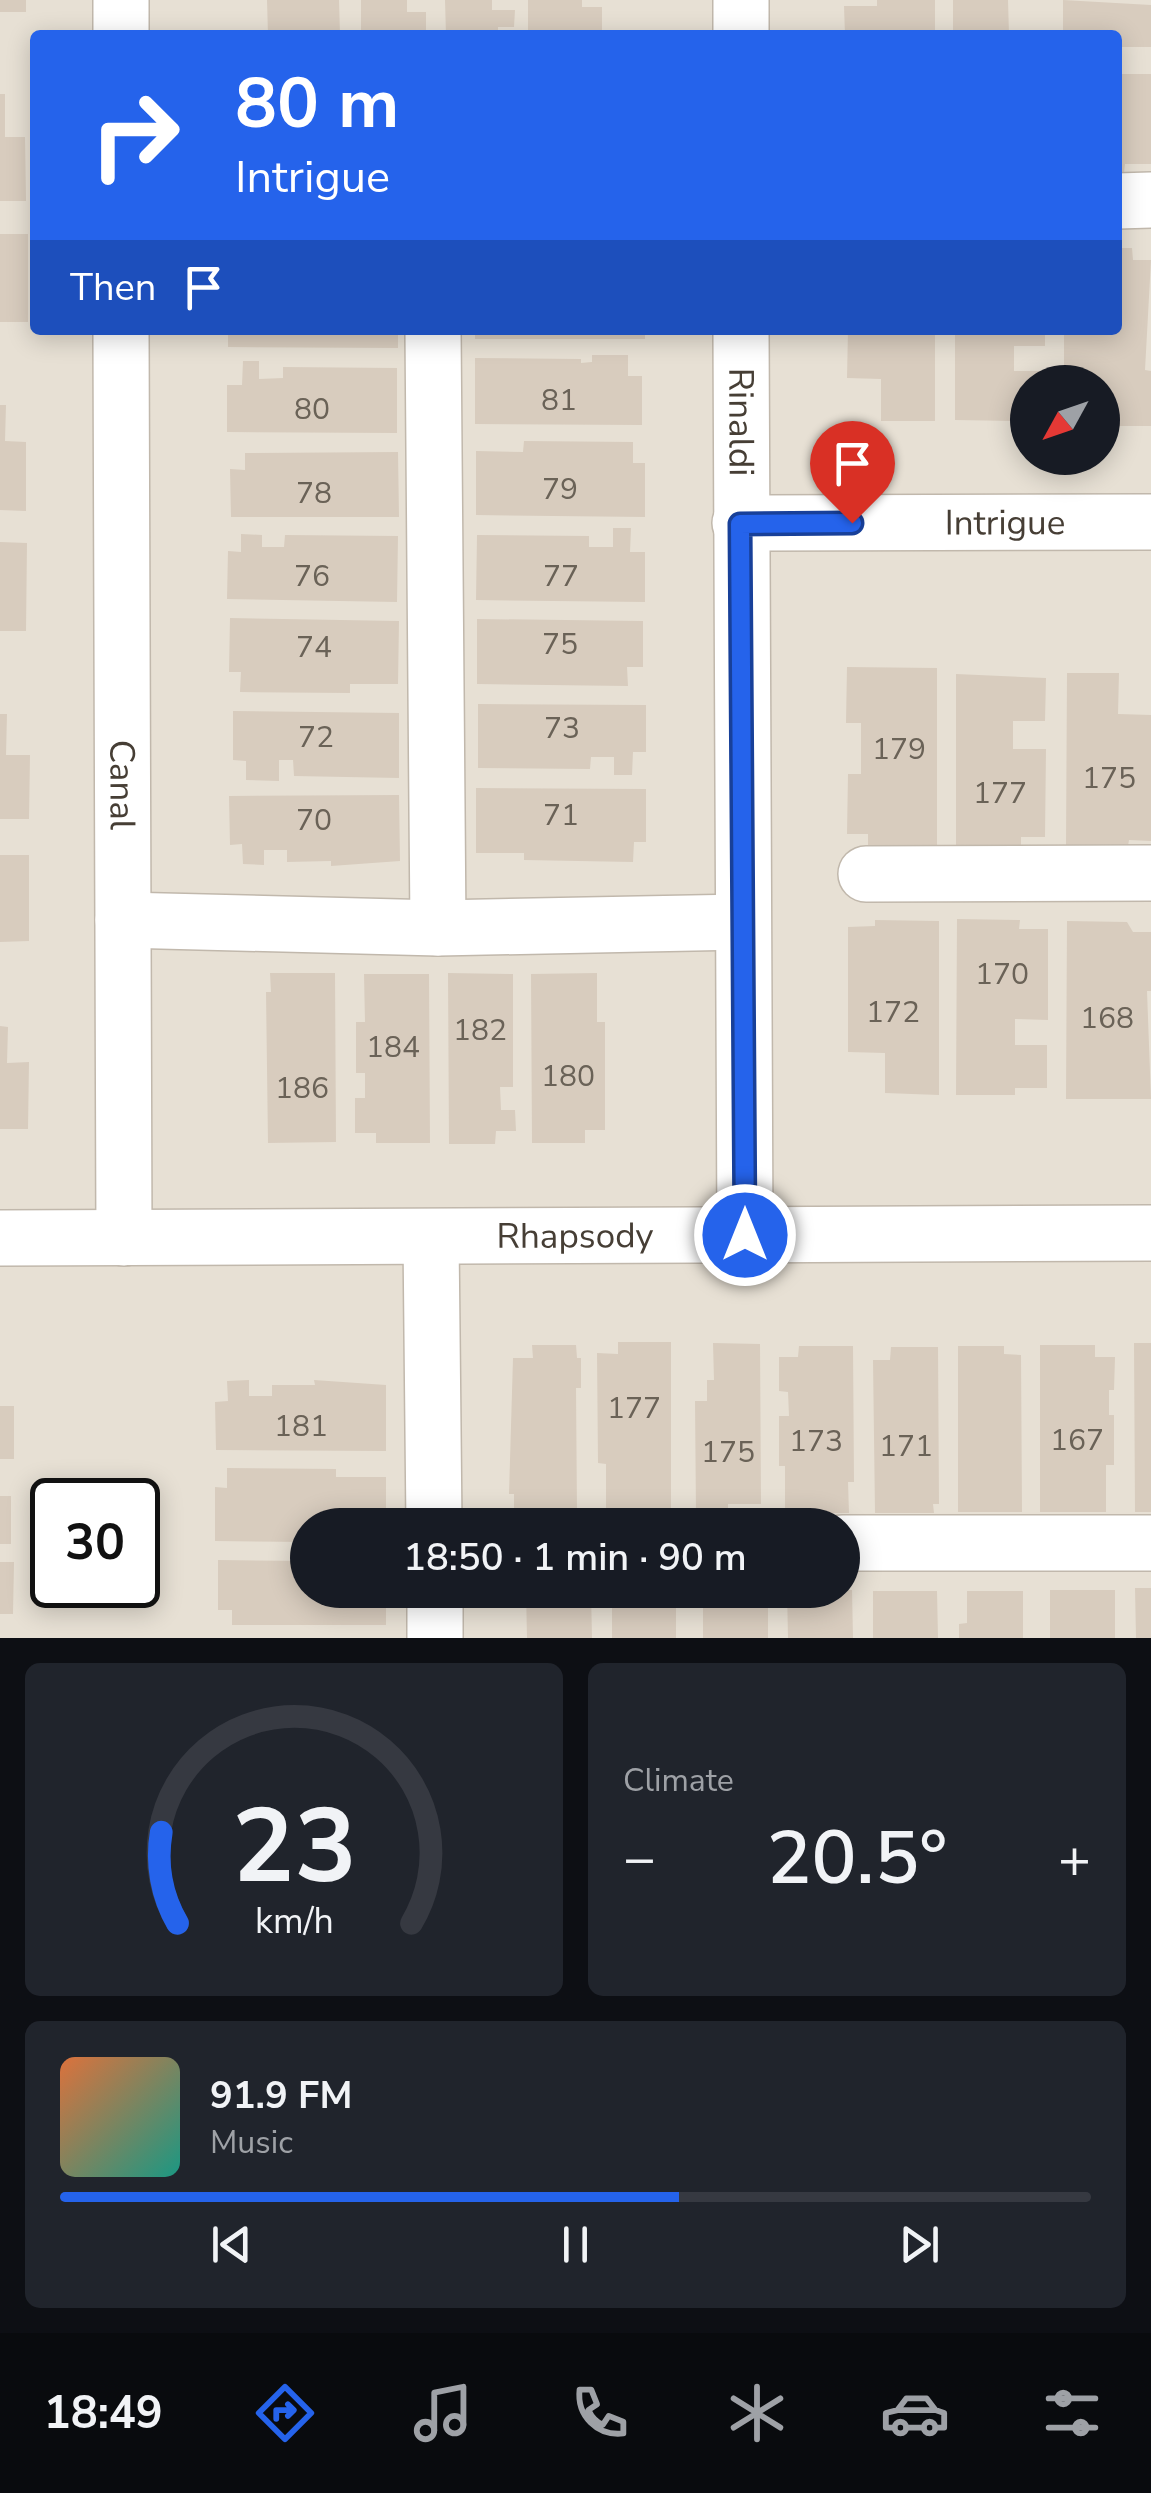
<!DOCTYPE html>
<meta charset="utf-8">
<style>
:root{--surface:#171b24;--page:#20242c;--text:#f1f3f6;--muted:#9ea1a6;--line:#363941;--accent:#2563eb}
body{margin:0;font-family:"Nunito Sans",sans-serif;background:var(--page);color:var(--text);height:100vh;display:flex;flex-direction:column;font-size:38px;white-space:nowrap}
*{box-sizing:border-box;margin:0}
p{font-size:32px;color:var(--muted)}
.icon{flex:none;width:55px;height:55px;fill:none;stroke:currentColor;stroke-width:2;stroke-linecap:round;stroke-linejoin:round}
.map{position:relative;height:1638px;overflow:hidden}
.panel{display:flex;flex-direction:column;gap:25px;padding:25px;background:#0d0f14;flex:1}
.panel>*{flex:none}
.hud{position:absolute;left:30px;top:30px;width:1092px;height:305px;border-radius:10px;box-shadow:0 5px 25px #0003;background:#2563eb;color:#fff;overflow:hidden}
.needle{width:65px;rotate:230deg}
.controls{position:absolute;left:1010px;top:365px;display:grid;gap:20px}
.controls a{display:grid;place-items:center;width:110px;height:110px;border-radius:50%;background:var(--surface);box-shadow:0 5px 25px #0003;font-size:50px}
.speed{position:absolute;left:30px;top:1478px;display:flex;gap:20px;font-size:50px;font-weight:700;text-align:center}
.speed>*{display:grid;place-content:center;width:130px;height:130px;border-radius:50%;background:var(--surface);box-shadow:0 5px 25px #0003;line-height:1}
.speed .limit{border:5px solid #111;border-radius:15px;background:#fff;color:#111}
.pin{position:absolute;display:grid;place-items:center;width:85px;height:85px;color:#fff;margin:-102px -42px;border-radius:50% 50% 50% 0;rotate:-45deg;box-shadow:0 0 10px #0007}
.pin .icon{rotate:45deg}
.me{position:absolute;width:110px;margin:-55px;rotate:0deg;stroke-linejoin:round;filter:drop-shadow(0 0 8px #0008)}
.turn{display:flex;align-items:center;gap:35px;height:210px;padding:0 40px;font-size:45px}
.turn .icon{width:130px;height:130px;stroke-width:2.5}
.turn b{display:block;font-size:70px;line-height:85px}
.then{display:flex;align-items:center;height:95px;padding:0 40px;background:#0003;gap:20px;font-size:38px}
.big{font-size:75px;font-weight:600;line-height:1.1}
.panel .card{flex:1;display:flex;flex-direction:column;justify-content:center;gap:15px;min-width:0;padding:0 35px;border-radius:15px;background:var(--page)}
.panel .dial{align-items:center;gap:0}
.dial svg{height:260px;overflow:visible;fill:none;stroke:var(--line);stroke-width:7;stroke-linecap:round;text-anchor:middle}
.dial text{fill:var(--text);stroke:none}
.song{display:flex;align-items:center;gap:30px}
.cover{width:120px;height:120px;border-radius:15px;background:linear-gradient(135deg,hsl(20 70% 55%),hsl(170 70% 35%))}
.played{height:10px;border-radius:5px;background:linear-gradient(90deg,var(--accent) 60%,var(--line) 60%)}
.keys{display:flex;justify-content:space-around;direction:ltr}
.heat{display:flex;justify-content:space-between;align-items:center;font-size:55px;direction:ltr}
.panel .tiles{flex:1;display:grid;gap:25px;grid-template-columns:1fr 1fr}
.card:last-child{grid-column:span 2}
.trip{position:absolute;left:290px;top:1508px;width:570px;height:100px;border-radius:50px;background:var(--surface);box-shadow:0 5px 25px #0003;font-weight:600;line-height:100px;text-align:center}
.menu{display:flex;height:160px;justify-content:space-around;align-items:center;background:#090b0e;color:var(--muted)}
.menu .icon{width:70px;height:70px}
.menu .selected{color:var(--accent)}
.menu b{font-size:45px;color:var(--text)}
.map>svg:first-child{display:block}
.residential{fill:#e7e0d4;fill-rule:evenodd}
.building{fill:#d8ccbe}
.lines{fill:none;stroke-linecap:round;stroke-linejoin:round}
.minor-casing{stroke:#c1b8ac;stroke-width:58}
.minor{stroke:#fff;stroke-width:55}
.route-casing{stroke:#184099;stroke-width:25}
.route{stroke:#2563eb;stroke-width:18}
.labels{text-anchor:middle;stroke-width:8;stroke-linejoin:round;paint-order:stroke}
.number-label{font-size:30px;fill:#6a6257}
.street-label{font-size:35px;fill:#463e35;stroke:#fff}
</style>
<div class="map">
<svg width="1151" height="1638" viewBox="0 0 1151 1638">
<rect width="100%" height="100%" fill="#f3eee6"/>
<path class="residential" d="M 0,0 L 1151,0 L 1151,1638 L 0,1638 ZM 35,35 L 1118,35 L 1118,330 L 35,330 ZM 1028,382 L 1102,382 L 1102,458 L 1028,458 ZM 52,1500 L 138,1500 L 138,1585 L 52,1585 ZM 308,1525 L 842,1525 L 842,1590 L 308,1590 Z"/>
<path class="building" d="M 0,0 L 26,0 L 26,12 L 0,12 Z
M 267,0 L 339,0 L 340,35 L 268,35 Z
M 361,0 L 407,0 L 407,12 L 426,12 L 426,35 L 361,35 Z
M 445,0 L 492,0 L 492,10 L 515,10 L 514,27 L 498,27 L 498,35 L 446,35 Z
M 528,0 L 582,0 L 582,7 L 602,7 L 602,35 L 528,35 Z
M 877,0 L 935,0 L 935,35 L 845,35 L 844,6 L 877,6 Z
M 953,0 L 1008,0 L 1009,35 L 953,35 Z
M 1063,0 L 1151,5 L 1151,47 L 1118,47 L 1118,35 L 1063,35 Z
M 1118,74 L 1151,74 L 1151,164 L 1125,164 L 1124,173 L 1118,173 Z
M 0,94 L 5,94 L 5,137 L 25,137 L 26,201 L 0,201 Z
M 0,234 L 28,234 L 28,322 L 0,322 Z
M 1118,248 L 1132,248 L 1133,260 L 1151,260 L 1145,370 L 1151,371 L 1151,426 L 1102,426 L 1102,382 L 1064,382 L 1064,330 L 1118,330 Z
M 228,330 L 398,330 L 398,348 L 228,347 Z
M 475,330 L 645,330 L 645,339 L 475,339 Z
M 848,330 L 935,330 L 935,421 L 881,421 L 881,379 L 847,378 Z
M 955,330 L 1045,330 L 1045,346 L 1014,346 L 1014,371 L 1045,371 L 1045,382 L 1028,382 L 1028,414 L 1014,414 L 1014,421 L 955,420 Z
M 592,355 L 628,355 L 628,376 L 642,376 L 642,425 L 475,424 L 475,358 L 581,359 L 581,363 L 592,362 Z
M 243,361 L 259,361 L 259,379 L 283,378 L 283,367 L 397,368 L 397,433 L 227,432 L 227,385 L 242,385 Z
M 0,405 L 6,405 L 5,441 L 26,442 L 26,511 L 0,510 Z
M 524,441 L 633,442 L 633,463 L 645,463 L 645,517 L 476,515 L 476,451 L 523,452 Z
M 398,452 L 399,517 L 231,517 L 230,469 L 245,470 L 245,453 Z
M 613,528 L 631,528 L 630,552 L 645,552 L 645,602 L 476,600 L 477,535 L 589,536 L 589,547 L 613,547 Z
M 241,534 L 262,535 L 262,547 L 284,547 L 285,535 L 398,536 L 397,602 L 227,599 L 228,551 L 241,552 Z
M 0,542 L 27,543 L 26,631 L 0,631 Z
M 230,618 L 399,621 L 398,684 L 350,684 L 350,693 L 240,692 L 241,672 L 229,672 Z
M 477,619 L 643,621 L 643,667 L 627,667 L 628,686 L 477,684 Z
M 847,667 L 937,668 L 937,846 L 868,846 L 868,834 L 847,834 L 848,774 L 861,774 L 861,723 L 846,723 Z
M 1067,673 L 1119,673 L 1118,714 L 1151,715 L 1151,841 L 1129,840 L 1128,846 L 1066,846 Z
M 956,674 L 1046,678 L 1045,721 L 1013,721 L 1013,749 L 1046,749 L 1045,837 L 1021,837 L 1021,845 L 956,845 Z
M 478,704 L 646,705 L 646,752 L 633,752 L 632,775 L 614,775 L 614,757 L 591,757 L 590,769 L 478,768 Z
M 233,711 L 399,713 L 399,778 L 294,776 L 293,760 L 279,760 L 279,781 L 246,780 L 246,761 L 233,760 Z
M 0,714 L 7,714 L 6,755 L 30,755 L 29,819 L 0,819 Z
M 476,788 L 646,789 L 646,842 L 634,842 L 633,862 L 524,860 L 524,853 L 476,853 Z
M 399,795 L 400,861 L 331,866 L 331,861 L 287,862 L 287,850 L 264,850 L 264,865 L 243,864 L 242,844 L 230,845 L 229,796 Z
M 0,855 L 29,855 L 29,941 L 0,942 Z
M 957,919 L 1020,920 L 1019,929 L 1048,929 L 1048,1020 L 1015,1019 L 1015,1045 L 1047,1045 L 1047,1088 L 1015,1088 L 1015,1095 L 956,1095 Z
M 875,920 L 939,921 L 939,1095 L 885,1093 L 885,1053 L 848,1052 L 848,927 L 875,926 Z
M 1067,921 L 1127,922 L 1133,932 L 1151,932 L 1151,991 L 1147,991 L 1151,1099 L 1066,1099 Z
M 270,973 L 335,973 L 336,1142 L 268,1143 L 266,992 L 271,992 Z
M 448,973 L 513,974 L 513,1087 L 500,1087 L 501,1110 L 515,1110 L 516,1131 L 496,1131 L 495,1144 L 449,1144 Z
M 597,973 L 597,1022 L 605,1022 L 605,1130 L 585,1130 L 585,1143 L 532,1143 L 531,974 Z
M 364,974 L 429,974 L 430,1143 L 376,1143 L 376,1133 L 355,1133 L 355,1098 L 365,1098 L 365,1073 L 356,1073 L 356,1022 L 365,1022 Z
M 0,1026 L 8,1027 L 7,1063 L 29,1062 L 28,1129 L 0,1129 Z
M 618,1342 L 671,1342 L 671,1512 L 606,1512 L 606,1464 L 598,1463 L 597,1353 L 618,1354 Z
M 713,1343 L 760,1344 L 761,1504 L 728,1504 L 728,1514 L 696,1514 L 695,1401 L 707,1401 L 707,1380 L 714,1380 Z
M 1134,1343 L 1151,1343 L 1151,1512 L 1135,1512 Z
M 532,1345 L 576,1345 L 577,1358 L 581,1358 L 581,1388 L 576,1388 L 577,1513 L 514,1513 L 514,1494 L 509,1494 L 513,1358 L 533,1358 Z
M 1040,1345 L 1095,1345 L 1095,1357 L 1115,1357 L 1114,1390 L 1109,1390 L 1109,1415 L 1114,1415 L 1114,1465 L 1106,1465 L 1106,1512 L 1040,1512 Z
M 799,1346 L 853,1346 L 854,1482 L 848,1482 L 849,1513 L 785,1513 L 785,1466 L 779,1466 L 779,1416 L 789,1416 L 788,1392 L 779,1391 L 779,1357 L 798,1357 Z
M 958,1346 L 1004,1346 L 1004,1354 L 1021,1355 L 1022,1512 L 958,1512 Z
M 891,1347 L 938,1347 L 939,1504 L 933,1504 L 934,1513 L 875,1513 L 873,1360 L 890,1360 Z
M 249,1380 L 249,1396 L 272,1396 L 272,1385 L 315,1385 L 314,1380 L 386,1385 L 386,1451 L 216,1450 L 215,1402 L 228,1401 L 227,1381 Z
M 0,1406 L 14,1406 L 14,1459 L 0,1459 Z
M 227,1468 L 336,1469 L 336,1477 L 386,1477 L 386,1525 L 308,1525 L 308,1542 L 215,1541 L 215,1487 L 227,1488 Z
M 0,1496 L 11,1496 L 11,1544 L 0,1544 Z
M 218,1560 L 308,1561 L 308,1590 L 386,1590 L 386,1625 L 232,1625 L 232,1610 L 218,1610 Z
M 0,1562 L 14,1562 L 13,1614 L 0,1614 Z
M 1135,1588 L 1151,1588 L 1151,1638 L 1136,1638 Z
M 676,1590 L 676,1638 L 612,1638 L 612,1591 Z
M 787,1590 L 852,1590 L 853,1638 L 788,1638 Z
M 1050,1590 L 1115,1590 L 1115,1638 L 1050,1638 Z
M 526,1591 L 591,1591 L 592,1638 L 527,1638 Z
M 873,1591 L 937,1591 L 938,1638 L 873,1638 Z
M 967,1591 L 1023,1591 L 1023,1638 L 959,1638 L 959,1624 L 967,1623 Z
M 703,1592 L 768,1592 L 768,1638 L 703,1638 Z"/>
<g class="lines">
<g class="minor-casing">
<g id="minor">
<path d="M 121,35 L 121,0"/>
<path d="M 741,35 L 741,0"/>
<path d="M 1118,201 L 1151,200"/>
<path id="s1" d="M 121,330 L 124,1238"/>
<path d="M 433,330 L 438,928"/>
<path id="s2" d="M 741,330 L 745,1235"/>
<path id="s3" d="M 740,523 L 1151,522"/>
<path d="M 866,874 L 1151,873"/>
<path d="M 123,920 L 438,928 L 743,922"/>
<path d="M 431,1237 L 434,1525"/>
<path id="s4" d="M 0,1238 L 1151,1233"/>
<path d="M 842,1543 L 1151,1543"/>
<path d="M 435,1590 L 435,1638"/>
</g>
</g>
<use href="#minor" class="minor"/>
</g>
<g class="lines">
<g class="route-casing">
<path id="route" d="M 745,1235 L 740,524 L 852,523"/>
</g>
<use href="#route" class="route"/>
</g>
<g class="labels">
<g class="number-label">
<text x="559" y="410">81</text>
<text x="312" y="419">80</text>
<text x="560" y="499">79</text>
<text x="314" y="503">78</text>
<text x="312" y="586">76</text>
<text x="561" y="586">77</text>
<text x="560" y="654">75</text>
<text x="314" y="657">74</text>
<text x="562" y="738">73</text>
<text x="316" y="747">72</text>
<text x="899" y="759">179</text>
<text x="1109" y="788">175</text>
<text x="1000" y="803">177</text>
<text x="561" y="825">71</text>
<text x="314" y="830">70</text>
<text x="1002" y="984">170</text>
<text x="893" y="1022">172</text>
<text x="1107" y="1028">168</text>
<text x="480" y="1040">182</text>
<text x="393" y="1057">184</text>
<text x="568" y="1086">180</text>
<text x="302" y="1098">186</text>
<text x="634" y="1418">177</text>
<text x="301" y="1436">181</text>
<text x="1077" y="1450">167</text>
<text x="816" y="1451">173</text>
<text x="906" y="1456">171</text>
<text x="728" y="1462">175</text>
</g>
<g class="street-label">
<text dy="12" stroke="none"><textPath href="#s2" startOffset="92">Rinaldi</textPath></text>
<text dy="12" stroke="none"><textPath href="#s3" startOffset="265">Intrigue</textPath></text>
<text dy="12" stroke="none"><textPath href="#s1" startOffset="455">Canal</textPath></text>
<text dy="12" stroke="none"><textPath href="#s4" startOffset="575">Rhapsody</textPath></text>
</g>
</g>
</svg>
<div class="controls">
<a><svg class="needle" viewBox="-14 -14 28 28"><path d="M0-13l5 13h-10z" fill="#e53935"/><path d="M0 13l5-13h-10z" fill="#9ea1a6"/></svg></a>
</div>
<div class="speed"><div class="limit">30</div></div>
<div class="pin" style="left:852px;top:523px;background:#d93025"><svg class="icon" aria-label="arrive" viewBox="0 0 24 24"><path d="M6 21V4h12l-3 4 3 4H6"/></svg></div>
<svg class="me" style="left:745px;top:1235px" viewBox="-20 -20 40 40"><circle r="17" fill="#2563eb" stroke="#fff" stroke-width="3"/><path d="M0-11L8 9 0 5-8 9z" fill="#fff"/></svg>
<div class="trip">18:50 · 1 min · 90 m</div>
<div class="hud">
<div class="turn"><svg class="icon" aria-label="right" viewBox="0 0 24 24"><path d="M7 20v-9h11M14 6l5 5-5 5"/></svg><div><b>80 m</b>Intrigue</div></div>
<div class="then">Then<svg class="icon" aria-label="arrive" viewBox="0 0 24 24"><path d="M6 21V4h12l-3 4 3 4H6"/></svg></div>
</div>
</div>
<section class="panel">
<div class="tiles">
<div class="card dial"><svg viewBox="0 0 100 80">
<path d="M14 69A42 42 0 1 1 86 69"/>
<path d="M14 69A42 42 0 0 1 9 41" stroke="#2563eb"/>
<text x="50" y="56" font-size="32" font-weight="700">23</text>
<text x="50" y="72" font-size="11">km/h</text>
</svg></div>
<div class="card"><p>Climate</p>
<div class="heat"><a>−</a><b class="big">20.5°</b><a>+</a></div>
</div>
<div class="card">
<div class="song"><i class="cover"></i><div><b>91.9 FM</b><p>Music</p></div></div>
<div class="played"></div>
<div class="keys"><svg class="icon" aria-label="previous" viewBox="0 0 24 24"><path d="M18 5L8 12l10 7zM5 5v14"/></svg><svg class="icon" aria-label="pause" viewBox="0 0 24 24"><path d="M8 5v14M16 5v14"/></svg><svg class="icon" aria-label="next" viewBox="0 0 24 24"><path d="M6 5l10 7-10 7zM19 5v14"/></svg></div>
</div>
</div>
</section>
<nav class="menu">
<b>18:49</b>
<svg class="icon selected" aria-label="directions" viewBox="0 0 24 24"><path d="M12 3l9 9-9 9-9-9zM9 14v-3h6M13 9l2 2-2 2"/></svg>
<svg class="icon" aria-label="music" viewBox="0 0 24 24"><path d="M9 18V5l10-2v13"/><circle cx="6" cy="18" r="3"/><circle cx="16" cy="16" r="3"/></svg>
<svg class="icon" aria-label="phone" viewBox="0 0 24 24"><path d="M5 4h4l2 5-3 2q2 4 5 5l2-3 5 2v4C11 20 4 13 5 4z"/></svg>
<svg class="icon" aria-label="climate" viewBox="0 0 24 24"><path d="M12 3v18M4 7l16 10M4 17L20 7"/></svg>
<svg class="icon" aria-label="car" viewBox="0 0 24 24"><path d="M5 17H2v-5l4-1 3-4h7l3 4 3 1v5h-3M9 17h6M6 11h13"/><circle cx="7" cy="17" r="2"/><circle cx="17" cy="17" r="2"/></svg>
<svg class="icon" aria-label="filters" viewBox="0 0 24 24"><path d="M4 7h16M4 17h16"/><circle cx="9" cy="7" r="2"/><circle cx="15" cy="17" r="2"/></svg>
</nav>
